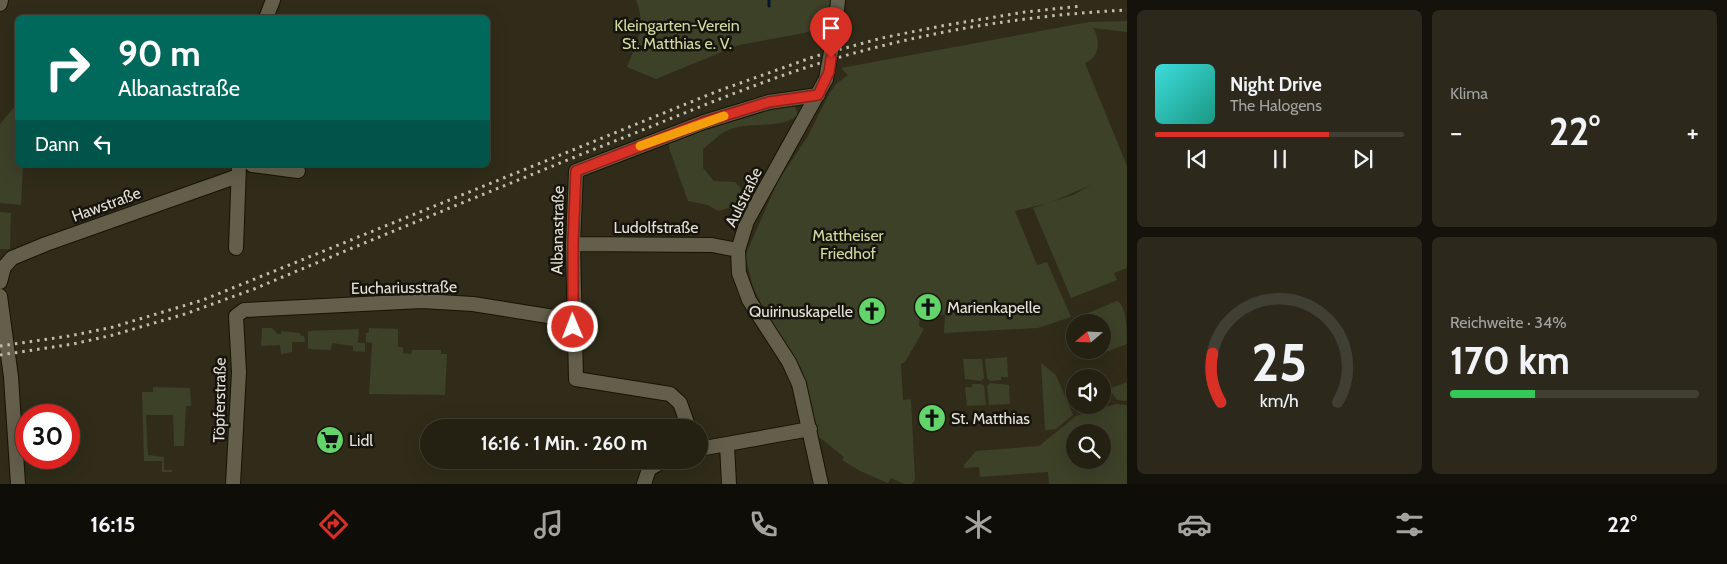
<!DOCTYPE html>
<html lang="de">
<meta charset="utf-8">
<style>
:root{--surface:#242113;--page:#2c291c;--text:#f1f3f6;--muted:#a3a3a0;--line:#413e33;--accent:#d93025}
body{margin:0;font-family:Cabin,sans-serif;background:var(--page);color:var(--text);height:100vh;display:flex;flex-direction:column;font-size:19px;white-space:nowrap}
*{box-sizing:border-box;margin:0}
p{font-size:16px;color:var(--muted)}
.icon{flex:none;width:28px;height:28px;fill:none;stroke:currentColor;stroke-width:2;stroke-linecap:round;stroke-linejoin:round}
.map{position:relative;flex:1;overflow:hidden}
.drawer{display:flex;flex-direction:column;gap:10px;padding:10px;background:#14120a;width:600px}
.drawer>*{flex:none}
.guide{position:absolute;left:15px;top:15px;width:475px;height:152px;border-radius:8px;box-shadow:0 5px 20px #0002,0 0 0 1px var(--line);background:#00695c;color:#fff;overflow:hidden}
.needle{width:32px;rotate:251deg}
.tools{position:absolute;left:1066px;top:314px;display:grid;gap:10px}
.tools a{display:grid;place-items:center;width:45px;height:45px;border-radius:50%;background:var(--surface);box-shadow:0 5px 20px #0002,0 0 0 1px var(--line);font-size:25px}
.speed{position:absolute;left:15px;top:404px;display:flex;gap:10px;font-size:25px;font-weight:700;text-align:center}
.speed>*{display:grid;place-content:center;width:65px;height:65px;border-radius:50%;background:var(--surface);box-shadow:0 5px 20px #0002,0 0 0 1px var(--line);line-height:1}
.speed .limit{border:8px solid #d22;background:#fff;color:#111}
.pin{position:absolute;display:grid;place-items:center;width:42px;height:42px;color:#fff;margin:-51px -21px;border-radius:50% 50% 50% 0;rotate:-45deg;box-shadow:0 0 5px #0007}
.pin .icon{rotate:45deg}
.me{position:absolute;width:55px;margin:-28px;rotate:359deg;stroke-linejoin:round;filter:drop-shadow(0 0 4px #0008)}
.turn{display:flex;align-items:center;gap:18px;height:105px;padding:0 20px;font-size:22px}
.turn .icon{width:65px;height:65px;stroke-width:2.5}
.turn b{display:block;font-size:35px;line-height:42px}
.then{display:flex;align-items:center;height:48px;padding:0 20px;background:#0003;gap:10px;font-size:19px}
.big{font-size:38px;font-weight:700;line-height:1.1}
.drawer .tile{flex:1;display:flex;flex-direction:column;justify-content:center;gap:8px;min-width:0;padding:0 18px;border-radius:8px;background:var(--page)}
.drawer .dial{align-items:center;gap:0}
.dial svg{height:130px;overflow:visible;fill:none;stroke:var(--line);stroke-width:7;stroke-linecap:round;text-anchor:middle}
.dial text{fill:var(--text);stroke:none}
.song{display:flex;align-items:center;gap:15px}
.cover{width:60px;height:60px;border-radius:8px;background:linear-gradient(135deg,hsl(180 70% 55%),hsl(170 70% 35%))}
.played{height:5px;border-radius:2px;background:linear-gradient(90deg,var(--accent) 70%,var(--line) 70%)}
.keys{display:flex;justify-content:space-around;direction:ltr}
.heat{display:flex;justify-content:space-between;align-items:center;font-size:28px;direction:ltr}
.charge{height:8px;border-radius:4px;background:linear-gradient(90deg,#34c759 34%,var(--line) 0)}
.drawer .tiles{flex:1;display:grid;gap:10px;grid-template-columns:repeat(2,1fr)}
.trip{position:absolute;left:420px;top:419px;width:288px;height:50px;border-radius:25px;background:var(--surface);box-shadow:0 5px 20px #0002,0 0 0 1px var(--line);font-weight:700;line-height:50px;text-align:center}
.dock{display:flex;height:80px;justify-content:space-around;align-items:center;background:#0e0d08;color:var(--muted)}
.dock .icon{width:35px;height:35px}
.dock .selected{color:var(--accent)}
.dock b{font-size:22px;color:var(--text)}
main{display:flex;flex:1;min-height:0}
.map>svg:first-child{display:block}
.green{fill:#3d4128;fill-rule:evenodd}
.lines{fill:none;stroke-linecap:round;stroke-linejoin:round}
.stream{stroke:#05172c;stroke-width:3}
.minor-casing{stroke:#181403;stroke-width:16}
.minor{stroke:#635f4b;stroke-width:14}
.rail{stroke:#c1beb1;stroke-width:3;stroke-dasharray:2.5 5;stroke-linecap:butt}
.minor-bridge-casing{stroke:#181403;stroke-width:16;stroke-linecap:butt}
.minor-bridge{stroke:#635f4b;stroke-width:14}
.route-casing{stroke:#8d1f18;stroke-width:12}
.route{stroke:#d93025;stroke-width:9}
.slow{stroke:#f59e0b;stroke-width:9}
.labels{text-anchor:middle;stroke-width:5;stroke-linejoin:round;paint-order:stroke}
.park-label{font-size:16px;fill:#d0dba0;stroke:#16140c}
.street-label{font-size:16px;fill:#e4e1d6;stroke:#16140c}
.poi-label{font-size:16px;fill:#e4e1d6;stroke:#16140c;text-anchor:start}
</style>
<main>
<div class="map">
<svg width="1127" height="484" viewBox="0 0 1127 484">
<rect width="100%" height="100%" fill="#302c19"/>
<path class="green" d="M 636,0 L 831,0 L 827,26 L 804,33 L 739,45 L 656,79 L 627,67 C 637,41 647,28 636,0 Z
M 1127,21 L 1127,32 L 1093,28 C 1101,40 1100,57 1085,63 L 1127,166 L 1127,268 L 1114,273 L 1117,280 L 1071,298 L 1033,208 L 1073,195 L 1091,185 L 1049,203 L 1015,211 L 1037,265 L 1047,262 L 1071,317 L 1038,328 L 944,333 L 945,315 L 935,315 L 936,299 L 932,294 L 926,293 L 921,297 L 919,326 L 924,329 L 905,362 L 901,364 L 903,400 L 911,399 L 915,480 L 912,484 L 904,484 L 891,478 L 888,483 L 860,471 L 842,460 L 844,457 L 819,437 L 801,368 L 769,320 L 753,287 L 745,256 L 778,181 L 808,136 L 829,94 L 836,84 L 848,75 L 841,68 L 1089,22 Z
M 775,103 L 794,104 L 798,115 C 781,130 750,121 728,130 C 719,134 711,143 703,149 L 703,168 L 714,181 L 735,182 L 740,187 L 745,203 L 718,211 L 708,205 L 688,201 L 669,148 L 669,142 Z
M 17,104 L 18,165 L 23,165 L 21,205 L 0,203 L 0,124 Z
M 0,212 L 11,213 L 10,249 L 0,249 Z
M 1117,301 C 1127,305 1127,332 1127,344 L 1103,353 L 1097,350 L 1102,350 L 1102,322 L 1085,322 L 1085,318 L 1088,313 Z
M 262,328 L 272,328 L 278,334 L 281,334 L 281,331 L 300,333 L 300,335 L 304,336 L 305,342 L 292,342 L 292,352 L 281,354 L 280,345 L 261,346 Z
M 369,328 L 398,329 L 398,347 L 403,347 L 403,353 L 411,354 L 412,350 L 441,350 L 441,354 L 447,354 L 445,395 L 369,394 L 372,343 L 366,342 L 366,333 L 369,332 Z
M 359,329 L 358,343 L 365,343 L 365,352 L 353,351 L 353,346 L 332,343 L 331,350 L 308,349 L 308,331 Z
M 1007,357 L 1008,377 L 1001,377 L 1001,380 L 990,381 L 987,378 L 985,359 Z
M 963,359 L 982,359 L 984,378 L 981,381 L 965,379 Z
M 1041,363 L 1056,375 L 1073,415 L 1056,429 L 1045,430 Z
M 1127,382 L 1127,401 L 1117,400 L 1109,389 Z
M 990,383 L 1009,385 L 1010,404 L 989,405 L 987,386 Z
M 972,384 L 981,384 L 984,386 L 986,405 L 967,406 L 965,387 L 972,387 Z
M 153,387 L 190,388 L 191,406 L 186,406 L 184,446 L 174,446 L 173,415 L 146,415 L 148,455 L 164,457 L 164,470 L 172,470 L 172,472 L 162,472 L 162,461 L 144,461 L 142,392 L 153,392 Z
M 1116,404 L 1127,405 L 1127,484 L 1049,484 L 1048,472 L 980,477 L 979,467 L 964,468 L 964,465 L 976,451 L 1039,446 L 1076,416 ZM 1075,432 L 1102,432 L 1102,460 L 1075,460 Z"/>
<g class="lines">
<path class="stream" d="M 769,6 L 769,0"/>
<g class="minor-casing">
<path id="minor" d="M 0,4 L 1,0
M 266,18 L 273,0
M 835,30 L 838,0
M 252,165 L 298,171
M 573,244 L 712,245 L 738,250
M 236,248 L 239,165
M 0,282 L 4,267 L 12,258 L 46,244 L 238,176
M 0,296 L 11,377 L 18,484
M 689,428 L 680,403 L 670,394 L 576,379 L 573,244 L 576,171 L 704,122 L 769,102 L 818,95
M 727,445 L 729,484
M 699,449 L 810,429
M 233,484 L 239,372 L 236,316 L 244,310 L 422,301 L 473,304 L 573,320
M 644,484 L 649,469 L 665,460
M 821,484 L 799,384 L 789,362 L 749,300 L 739,273 L 738,250 L 747,221 L 826,79"/>
</g>
<use href="#minor" class="minor"/>
<path class="rail" d="M 0,346 L 69,336 L 113,327 L 203,300 L 718,91 L 816,56 L 882,38 L 941,26 L 1025,12 L 1082,6
M 0,355 L 73,344 L 113,335 L 185,314 L 254,289 C 366,242 479,196 592,150 C 667,121 741,88 817,64 C 916,33 1024,15 1127,10"/>
<g class="minor-bridge-casing">
<path id="minor-bridge" d="M 826,79 L 835,30"/>
</g>
<use href="#minor-bridge" class="minor-bridge"/>
</g>
<g class="lines">
<g class="route-casing">
<path id="route" d="M 573,327 L 573,244 L 576,171 L 704,122 L 769,102 L 818,95 L 829,72 L 831,58"/>
</g>
<use href="#route" class="route"/>
<path class="slow" d="M 640,146 L 724,116"/>
</g>
<defs>
<g id="church-disc" transform="scale(1.4375)"><circle r="9.5" fill="#62d469" stroke="#16140c"/><path d="M-1.2-6h2.4v3.5h3.3v2.4h-3.3V6h-2.4V-.1h-3.3v-2.4h3.3Z" fill="#111"/></g>
<g id="supermarket-disc" transform="scale(1.4375)"><circle r="9.5" fill="#62d469" stroke="#16140c"/><path d="M-6-5.5h2.5l.6 2H6L4.5 2H-2.5L-4.4-4H-6ZM-1.5 3.2a1.3 1.3 0 1 0 .1 0ZM3 3.2a1.3 1.3 0 1 0 .1 0Z" fill="#111"/></g>
</defs>
<g fill-rule="evenodd">
<use href="#church-disc" x="928" y="307"/>
<use href="#church-disc" x="872" y="311"/>
<use href="#church-disc" x="932" y="418"/>
<use href="#supermarket-disc" x="330" y="440"/>
</g>
<g class="labels">
<g class="park-label">
<text x="677" y="31">Kleingarten-Verein<tspan x="677" dy="18">St. Matthias e. V.</tspan></text>
<text x="848" y="241">Mattheiser<tspan x="848" dy="18">Friedhof</tspan></text>
</g>
<g class="street-label">
<text transform="translate(743 197) rotate(-64)" y="6">Aulstraße</text>
<text transform="translate(106 204) rotate(-20)" y="6">Hawstraße</text>
<text x="656" y="233">Ludolfstraße</text>
<text transform="translate(557 230) rotate(-89)" y="6">Albanastraße</text>
<text transform="translate(404 287) rotate(-1)" y="6">Euchariusstraße</text>
<text transform="translate(219 400) rotate(-89)" y="6">Töpferstraße</text>
</g>
<g class="poi-label">
<text x="947" y="313">Marienkapelle</text>
<text x="853" y="317" text-anchor="end">Quirinuskapelle</text>
<text x="951" y="424">St. Matthias</text>
<text x="349" y="446">Lidl</text>
</g>
</g>
</svg>
<div class="tools">
<a><svg class="needle" viewBox="-14 -14 28 28"><path d="M0-13l5 13h-10z" fill="#e53935"/><path d="M0 13l5-13h-10z" fill="#a3a3a0"/></svg></a>
<a><svg class="icon" aria-label="sound" viewBox="0 0 24 24"><path d="M4 9h4l5-4v14l-5-4H4zM17 9q2 3 0 6"/></svg></a>
<a><svg class="icon" aria-label="search" viewBox="0 0 24 24"><circle cx="10" cy="10" r="6"/><path d="M15 15l6 6"/></svg></a>
</div>
<div class="speed"><div class="limit">30</div></div>
<div class="pin" style="left:831px;top:58px;background:#d93025"><svg class="icon" aria-label="arrive" viewBox="0 0 24 24"><path d="M6 21V4h12l-3 4 3 4H6"/></svg></div>
<svg class="me" style="left:573px;top:327px" viewBox="-20 -20 40 40"><circle r="17" fill="#d93025" stroke="#fff" stroke-width="3"/><path d="M0-11L8 9 0 5-8 9z" fill="#fff"/></svg>
<div class="trip">16:16 · 1 Min. · 260 m</div>
<div class="guide">
<div class="turn"><svg class="icon" aria-label="right" viewBox="0 0 24 24"><path d="M7 20v-9h11M14 6l5 5-5 5"/></svg><div><b>90 m</b>Albanastraße</div></div>
<div class="then">Dann<svg class="icon" aria-label="left" viewBox="0 0 24 24"><path d="M17 20v-9H6M10 6l-5 5 5 5"/></svg></div>
</div>
</div>
<section class="drawer">
<div class="tiles">
<div class="tile">
<div class="song"><i class="cover"></i><div><b>Night Drive</b><p>The Halogens</p></div></div>
<div class="played"></div>
<div class="keys"><svg class="icon" aria-label="previous" viewBox="0 0 24 24"><path d="M18 5L8 12l10 7zM5 5v14"/></svg><svg class="icon" aria-label="pause" viewBox="0 0 24 24"><path d="M8 5v14M16 5v14"/></svg><svg class="icon" aria-label="next" viewBox="0 0 24 24"><path d="M6 5l10 7-10 7zM19 5v14"/></svg></div>
</div>
<div class="tile"><p>Klima</p>
<div class="heat"><a>−</a><b class="big">22°</b><a>+</a></div>
</div>
<div class="tile dial"><svg viewBox="0 0 100 80">
<path d="M14 69A42 42 0 1 1 86 69"/>
<path d="M14 69A42 42 0 0 1 9 39" stroke="#d93025"/>
<text x="50" y="56" font-size="32" font-weight="700">25</text>
<text x="50" y="72" font-size="11">km/h</text>
</svg></div>
<div class="tile"><p>Reichweite · 34%</p><b class="big">170 km</b><div class="charge"></div></div>
</div>
</section>
</main>
<nav class="dock">
<b>16:15</b>
<svg class="icon selected" aria-label="directions" viewBox="0 0 24 24"><path d="M12 3l9 9-9 9-9-9zM9 14v-3h6M13 9l2 2-2 2"/></svg>
<svg class="icon" aria-label="music" viewBox="0 0 24 24"><path d="M9 18V5l10-2v13"/><circle cx="6" cy="18" r="3"/><circle cx="16" cy="16" r="3"/></svg>
<svg class="icon" aria-label="phone" viewBox="0 0 24 24"><path d="M5 4h4l2 5-3 2q2 4 5 5l2-3 5 2v4C11 20 4 13 5 4z"/></svg>
<svg class="icon" aria-label="climate" viewBox="0 0 24 24"><path d="M12 3v18M4 7l16 10M4 17L20 7"/></svg>
<svg class="icon" aria-label="car" viewBox="0 0 24 24"><path d="M5 17H2v-5l4-1 3-4h7l3 4 3 1v5h-3M9 17h6M6 11h13"/><circle cx="7" cy="17" r="2"/><circle cx="17" cy="17" r="2"/></svg>
<svg class="icon" aria-label="filters" viewBox="0 0 24 24"><path d="M4 7h16M4 17h16"/><circle cx="9" cy="7" r="2"/><circle cx="15" cy="17" r="2"/></svg>
<b>22°</b>
</nav>
